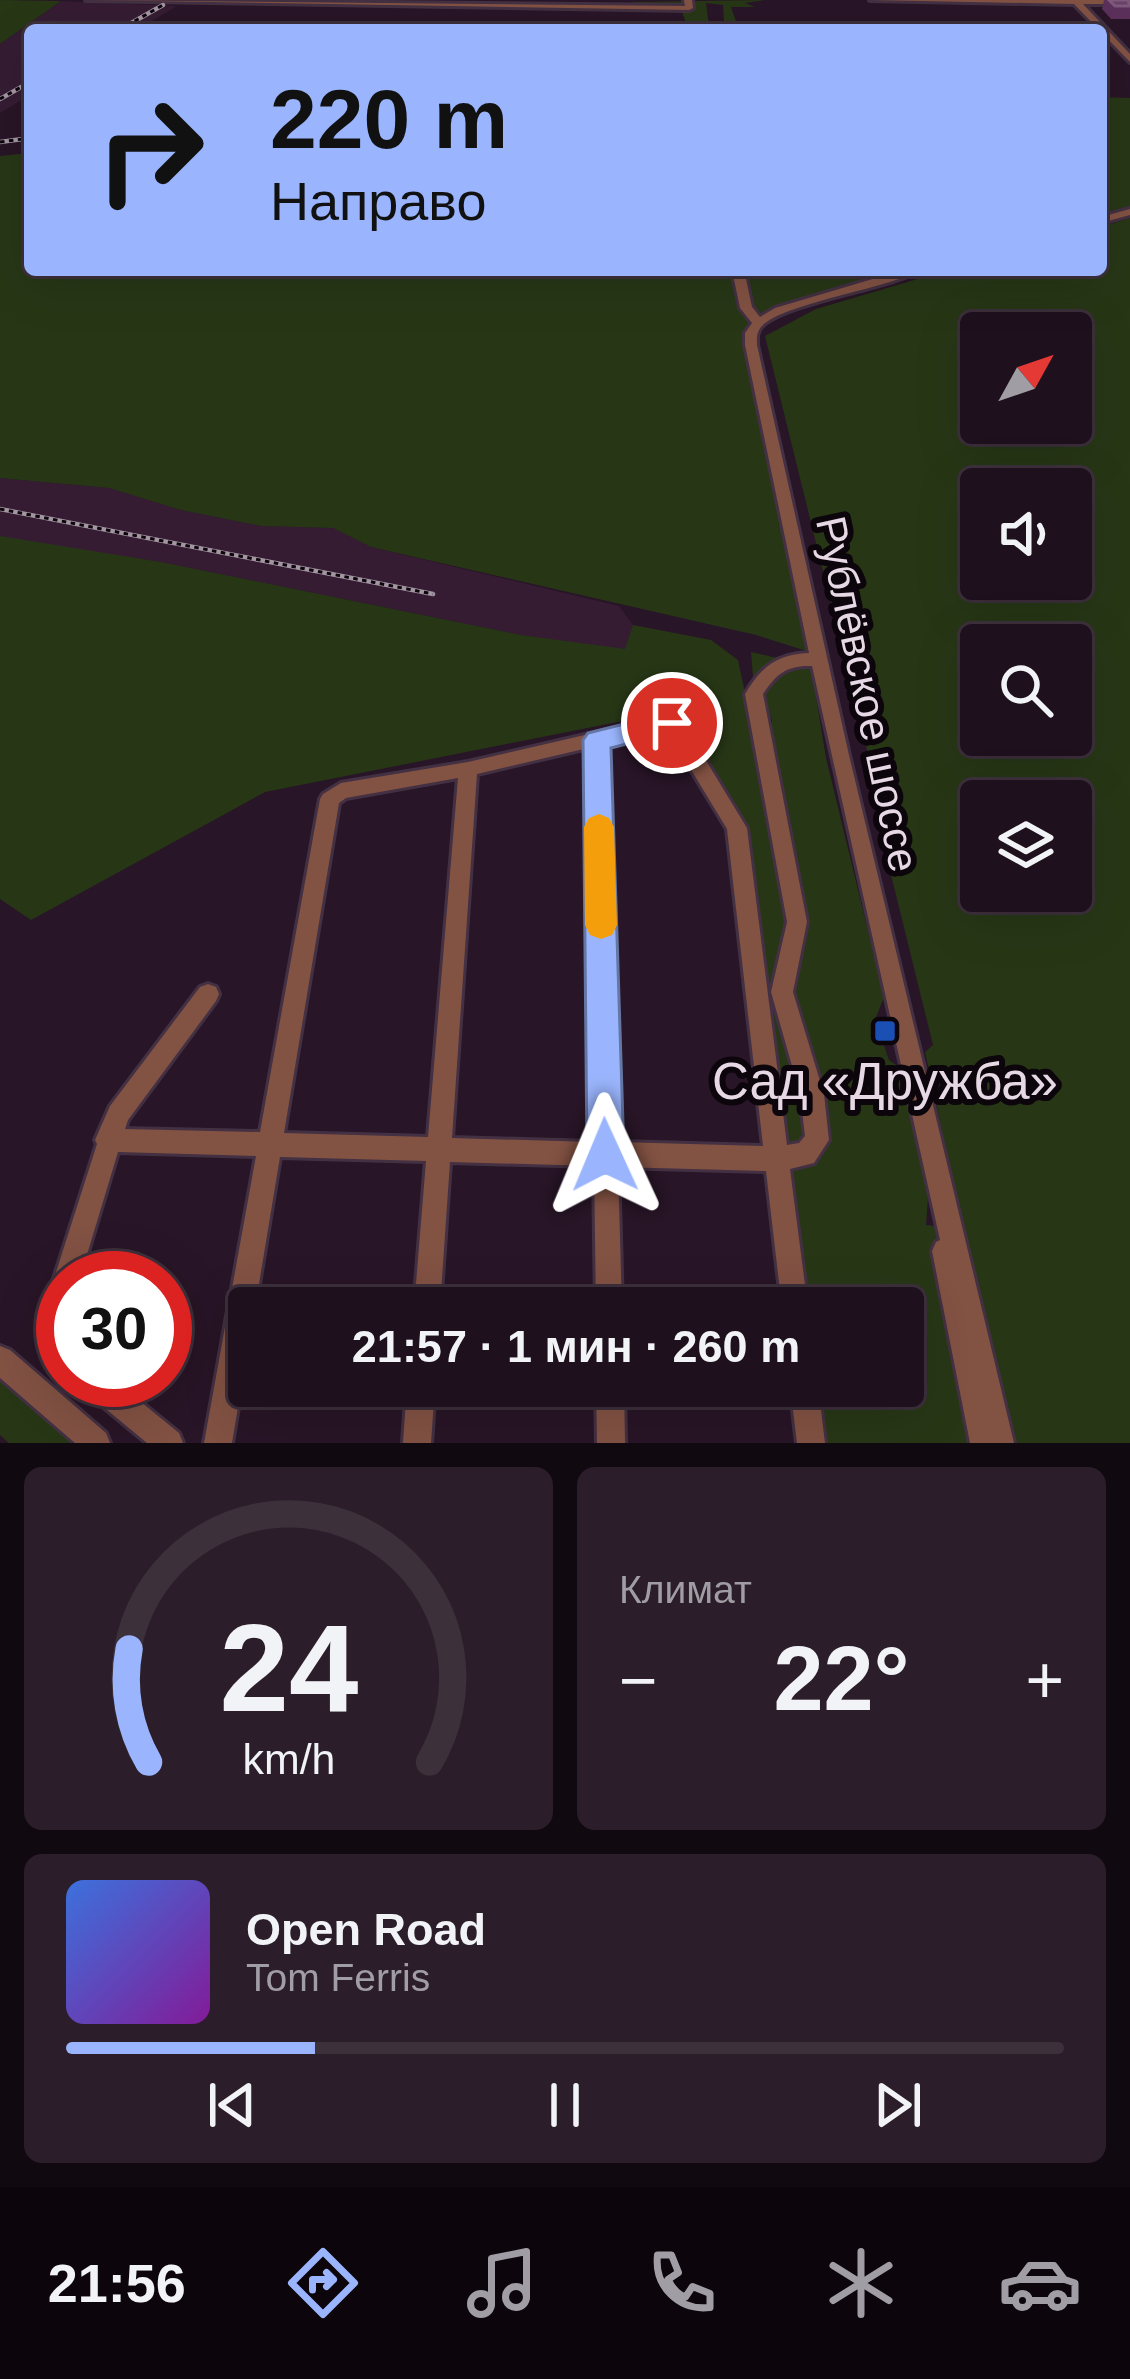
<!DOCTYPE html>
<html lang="ru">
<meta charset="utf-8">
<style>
:root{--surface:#1e101d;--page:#2b1e2a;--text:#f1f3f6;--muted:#a19da4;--line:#3c303b;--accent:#9ab5fd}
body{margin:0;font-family:Arial,sans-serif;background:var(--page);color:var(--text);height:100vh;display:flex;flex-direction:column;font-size:45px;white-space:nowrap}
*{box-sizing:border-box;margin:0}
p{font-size:39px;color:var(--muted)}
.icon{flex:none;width:66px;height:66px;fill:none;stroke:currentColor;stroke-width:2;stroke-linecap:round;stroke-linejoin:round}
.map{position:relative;height:1443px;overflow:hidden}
.panel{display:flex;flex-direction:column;gap:24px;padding:24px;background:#100910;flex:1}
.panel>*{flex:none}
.banner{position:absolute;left:24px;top:24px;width:1083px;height:252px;border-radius:12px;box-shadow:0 12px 48px #0002,0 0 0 3px var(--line);background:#9ab5fd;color:#111;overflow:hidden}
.needle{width:78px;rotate:50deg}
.tools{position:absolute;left:960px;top:312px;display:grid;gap:24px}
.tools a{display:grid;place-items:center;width:132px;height:132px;border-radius:12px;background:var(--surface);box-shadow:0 12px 48px #0002,0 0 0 3px var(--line);font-size:60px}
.speed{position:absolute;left:36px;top:1251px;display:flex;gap:24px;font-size:60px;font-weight:700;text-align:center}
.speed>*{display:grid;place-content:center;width:156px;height:156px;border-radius:50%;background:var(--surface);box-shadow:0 12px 48px #0002,0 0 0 3px var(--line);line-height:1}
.speed .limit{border:18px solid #d22;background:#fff;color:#111}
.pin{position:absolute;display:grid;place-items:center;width:102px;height:102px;color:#fff;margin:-51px;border:6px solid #fff;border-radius:50%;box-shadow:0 3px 12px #0007}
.me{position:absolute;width:132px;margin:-66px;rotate:359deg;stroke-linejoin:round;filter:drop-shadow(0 0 9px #0008)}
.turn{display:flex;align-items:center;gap:42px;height:252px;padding:0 48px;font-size:54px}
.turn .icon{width:156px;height:156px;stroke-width:2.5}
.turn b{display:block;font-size:84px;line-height:102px}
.big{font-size:90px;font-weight:700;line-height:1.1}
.panel .widget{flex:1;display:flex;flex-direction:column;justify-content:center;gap:18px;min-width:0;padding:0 42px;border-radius:18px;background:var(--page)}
.panel .dial{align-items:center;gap:0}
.dial svg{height:312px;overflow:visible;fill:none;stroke:var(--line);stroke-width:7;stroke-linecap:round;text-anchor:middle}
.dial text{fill:var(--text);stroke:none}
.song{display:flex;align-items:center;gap:36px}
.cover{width:144px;height:144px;border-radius:18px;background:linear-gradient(135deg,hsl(220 70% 55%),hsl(290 70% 35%))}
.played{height:12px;border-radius:6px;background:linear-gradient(90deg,var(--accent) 25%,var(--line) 25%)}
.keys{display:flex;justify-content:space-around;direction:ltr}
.heat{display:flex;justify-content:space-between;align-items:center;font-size:66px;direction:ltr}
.panel .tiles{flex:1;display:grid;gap:24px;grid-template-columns:1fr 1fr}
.widget:last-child{grid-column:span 2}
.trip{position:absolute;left:228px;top:1287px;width:696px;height:120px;border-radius:12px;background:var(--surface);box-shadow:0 12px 48px #0002,0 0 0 3px var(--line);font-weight:700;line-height:120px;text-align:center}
.menu{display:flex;height:192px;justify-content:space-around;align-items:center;background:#0c060c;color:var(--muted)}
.menu .icon{width:84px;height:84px}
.menu .current{color:var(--accent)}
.menu b{font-size:54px;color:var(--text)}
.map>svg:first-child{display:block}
.built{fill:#351c33}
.green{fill:#273716;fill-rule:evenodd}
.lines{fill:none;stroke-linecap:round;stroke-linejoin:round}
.minor-casing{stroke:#433042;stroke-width:6}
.minor{fill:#825243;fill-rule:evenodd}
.rail-casing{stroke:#a495a3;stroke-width:4.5}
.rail{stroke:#0c050b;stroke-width:3;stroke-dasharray:4.5;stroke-linecap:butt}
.wall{fill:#5b305a}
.building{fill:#6a4268;stroke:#7e597c;stroke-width:3}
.route{fill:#9ab5fd;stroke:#6476a4;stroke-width:3}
.slow{fill:#f59e0b}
.transit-dot{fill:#1a4fb4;stroke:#0c050b;stroke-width:4.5}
.labels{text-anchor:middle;stroke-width:12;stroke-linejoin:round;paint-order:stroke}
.street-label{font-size:42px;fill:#e6d8e5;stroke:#0c050b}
.near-poi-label{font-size:51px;fill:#e6d8e5;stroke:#0c050b}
</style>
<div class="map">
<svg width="1130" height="1443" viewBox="0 0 1130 1443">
<rect width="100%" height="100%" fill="#281527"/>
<path class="built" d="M 61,1 L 177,6 L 137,30 L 30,30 L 30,95 L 0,113 L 0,44 Z
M 0,478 L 109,488 L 181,510 L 261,526 L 333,528 L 371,547 L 619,606 L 633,625 L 625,650 L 521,635 L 161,562 L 8,539 L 0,536 Z"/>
<path class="green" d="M 0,0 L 61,1 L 0,44 Z
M 765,0 L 745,3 L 755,7 L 731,7 L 737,24 L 724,23 L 723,5 L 706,3 L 709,26 L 687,26 L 682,12 L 646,10 L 632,2 Z
M 1101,97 L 1130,98 L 1130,207 L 1101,216 Z
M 30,153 L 30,270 L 732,270 L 740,307 L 750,323 L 745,336 L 810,652 L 756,635 L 371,547 L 333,528 L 261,526 L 181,510 L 109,488 L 0,478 L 0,156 Z
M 1130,218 L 1130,1443 L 1014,1443 L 1006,1427 L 925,1052 L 933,1045 L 876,814 L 873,774 L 765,336 L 816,309 L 948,270 L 1101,270 L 1101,227 ZM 981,333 L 1071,333 L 1071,423 L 981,423 ZM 981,489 L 1071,489 L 1071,579 L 981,579 ZM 981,645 L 1071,645 L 1071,735 L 981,735 ZM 981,801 L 1071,801 L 1071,891 L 981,891 Z
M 746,270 L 879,270 L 855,283 L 761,313 L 755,310 Z
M 0,536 L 161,562 L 521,635 L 625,649 L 633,625 L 711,640 L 738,660 L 758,754 L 771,754 L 772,720 L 753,677 L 751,652 L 811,666 L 826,758 L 884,997 L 875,1020 L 889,1060 L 914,1078 L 930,1168 L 926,1225 L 936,1226 L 977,1443 L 824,1443 L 817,1386 L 903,1386 L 903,1308 L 806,1308 L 744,826 L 673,711 L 265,792 L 31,920 L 0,899 Z
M 0,1375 L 75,1443 L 9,1443 L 0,1435 Z"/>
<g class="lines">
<g class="minor-casing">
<path id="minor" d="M 86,0 L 685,6 L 684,0 L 692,0 L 693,8 L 689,10 Z
M 870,0 L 1130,0 L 1130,4 L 1083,4 L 1130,54 L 1130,62 L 1074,4 Z
M 1130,209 L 1130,215 L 1101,223 L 1101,217 Z
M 732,270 L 744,270 L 752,307 L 760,317 L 775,308 L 903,270 L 921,270 C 887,289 782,303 761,327 C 756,334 757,337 757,345 L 849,755 L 1014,1443 L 970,1443 L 932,1251 L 936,1242 L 940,1240 L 812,666 C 787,665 776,674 763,694 L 807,922 L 793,992 L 824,1094 L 829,1140 L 814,1163 L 790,1169 L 808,1308 L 782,1308 L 766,1171 L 618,1167 L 622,1308 L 596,1308 L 594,1166 L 450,1162 L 440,1308 L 414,1308 L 426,1161 L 280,1157 L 255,1308 L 249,1308 L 249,1342 L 232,1443 L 204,1443 L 256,1156 L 118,1152 L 80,1278 L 63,1278 L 63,1369 L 53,1365 L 42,1339 L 42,1316 L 97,1144 L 95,1140 L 110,1106 L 200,987 L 208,984 L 216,987 L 219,994 L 216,1001 L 128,1120 L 125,1129 L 260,1132 L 320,799 L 323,794 L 341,783 L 468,762 L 667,716 L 682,721 L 747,828 L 787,1145 L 799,1143 L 805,1136 L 800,1094 L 771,992 L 787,922 L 745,694 C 761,667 777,654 809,653 L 745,345 L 745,333 L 752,323 L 740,308 ZM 667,730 L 727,829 L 763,1146 L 618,1142 L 606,744 ZM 588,748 L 593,1142 L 452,1138 L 477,774 ZM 458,778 L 428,1137 L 284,1133 L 339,803 L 346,798 Z
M 0,1346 L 10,1350 L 106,1433 L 110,1443 L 75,1443 L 0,1378 Z
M 79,1380 L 114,1380 L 179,1433 L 183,1443 L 147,1443 L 83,1390 Z
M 407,1386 L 435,1386 L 431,1443 L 403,1443 Z
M 596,1386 L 624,1386 L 625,1443 L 597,1443 Z
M 790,1386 L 818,1386 L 825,1443 L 797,1443 Z"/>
</g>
<use href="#minor" class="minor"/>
<g class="rail-casing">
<path id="rail" d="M 119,30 L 163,5
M 0,99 L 30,82
M 0,142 L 30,138
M 0,509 L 433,594"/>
</g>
<use href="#rail" class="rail"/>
</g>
<path class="wall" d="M 1104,0 L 1128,0 L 1130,2 L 1130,19 L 1111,19 L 1102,9 Z"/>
<path class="building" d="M 1109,0 L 1128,0 L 1130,6 L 1115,6 Z"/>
<path class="route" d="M 672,712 L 685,723 L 681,730 L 611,748 L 624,1155 L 618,1168 L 605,1173 L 592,1168 L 587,1155 L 583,740 L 588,733 Z"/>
<path class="slow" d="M 599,814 L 609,818 L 614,827 L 617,925 L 612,935 L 601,939 L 590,935 L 585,925 L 584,827 L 589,818 Z"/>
<rect class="transit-dot" x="873" y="1019" width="24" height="24" rx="6"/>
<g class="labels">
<g class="street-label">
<text transform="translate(868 694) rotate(78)" y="15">Рублёвское шоссе</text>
</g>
<g class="near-poi-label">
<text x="885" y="1099">Сад «Дружба»</text>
</g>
</g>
</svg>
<div class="tools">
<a><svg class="needle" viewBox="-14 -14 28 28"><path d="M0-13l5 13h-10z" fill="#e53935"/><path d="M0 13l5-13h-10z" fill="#a19da4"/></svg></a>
<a><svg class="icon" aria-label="sound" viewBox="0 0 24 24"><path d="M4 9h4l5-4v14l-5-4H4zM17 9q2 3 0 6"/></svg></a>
<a><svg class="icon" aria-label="search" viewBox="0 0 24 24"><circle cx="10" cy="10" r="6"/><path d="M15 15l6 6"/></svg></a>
<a><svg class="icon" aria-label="layers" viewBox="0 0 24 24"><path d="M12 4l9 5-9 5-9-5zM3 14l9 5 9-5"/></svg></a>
</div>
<div class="speed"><div class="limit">30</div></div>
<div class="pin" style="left:672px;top:723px;background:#d93025"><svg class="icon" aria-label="arrive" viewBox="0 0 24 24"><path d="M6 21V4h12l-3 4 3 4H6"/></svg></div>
<svg class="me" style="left:605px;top:1155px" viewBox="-20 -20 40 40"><path d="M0-17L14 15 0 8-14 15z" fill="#9ab5fd" stroke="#fff" stroke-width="4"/></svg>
<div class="trip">21:57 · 1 мин · 260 m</div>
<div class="banner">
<div class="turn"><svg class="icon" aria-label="right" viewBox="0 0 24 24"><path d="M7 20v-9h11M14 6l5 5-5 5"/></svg><div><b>220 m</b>Направо</div></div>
</div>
</div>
<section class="panel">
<div class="tiles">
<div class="widget dial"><svg viewBox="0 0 100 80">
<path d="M14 69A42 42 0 1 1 86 69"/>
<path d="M14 69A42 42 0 0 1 9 40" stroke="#9ab5fd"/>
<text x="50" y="56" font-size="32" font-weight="700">24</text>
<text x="50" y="72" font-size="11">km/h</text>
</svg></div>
<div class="widget"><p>Климат</p>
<div class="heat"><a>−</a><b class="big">22°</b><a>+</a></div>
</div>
<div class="widget">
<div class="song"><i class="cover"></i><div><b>Open Road</b><p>Tom Ferris</p></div></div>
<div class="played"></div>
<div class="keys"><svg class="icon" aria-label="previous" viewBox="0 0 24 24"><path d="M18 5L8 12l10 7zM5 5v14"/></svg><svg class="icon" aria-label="pause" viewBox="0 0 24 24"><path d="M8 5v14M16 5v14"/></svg><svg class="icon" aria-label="next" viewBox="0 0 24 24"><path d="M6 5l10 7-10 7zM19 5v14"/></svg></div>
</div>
</div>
</section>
<nav class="menu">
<b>21:56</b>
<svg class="icon current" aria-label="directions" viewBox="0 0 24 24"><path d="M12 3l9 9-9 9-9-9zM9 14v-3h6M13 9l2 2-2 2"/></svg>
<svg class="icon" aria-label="music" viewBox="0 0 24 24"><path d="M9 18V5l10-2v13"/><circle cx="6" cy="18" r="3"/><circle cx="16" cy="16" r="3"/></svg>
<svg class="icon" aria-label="phone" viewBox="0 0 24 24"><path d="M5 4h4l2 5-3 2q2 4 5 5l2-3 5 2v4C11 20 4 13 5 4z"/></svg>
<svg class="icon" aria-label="climate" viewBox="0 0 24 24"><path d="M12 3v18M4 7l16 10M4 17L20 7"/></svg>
<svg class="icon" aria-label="car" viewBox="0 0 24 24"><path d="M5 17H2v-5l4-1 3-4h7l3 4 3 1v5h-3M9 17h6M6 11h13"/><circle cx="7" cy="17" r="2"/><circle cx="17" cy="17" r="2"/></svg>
</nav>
